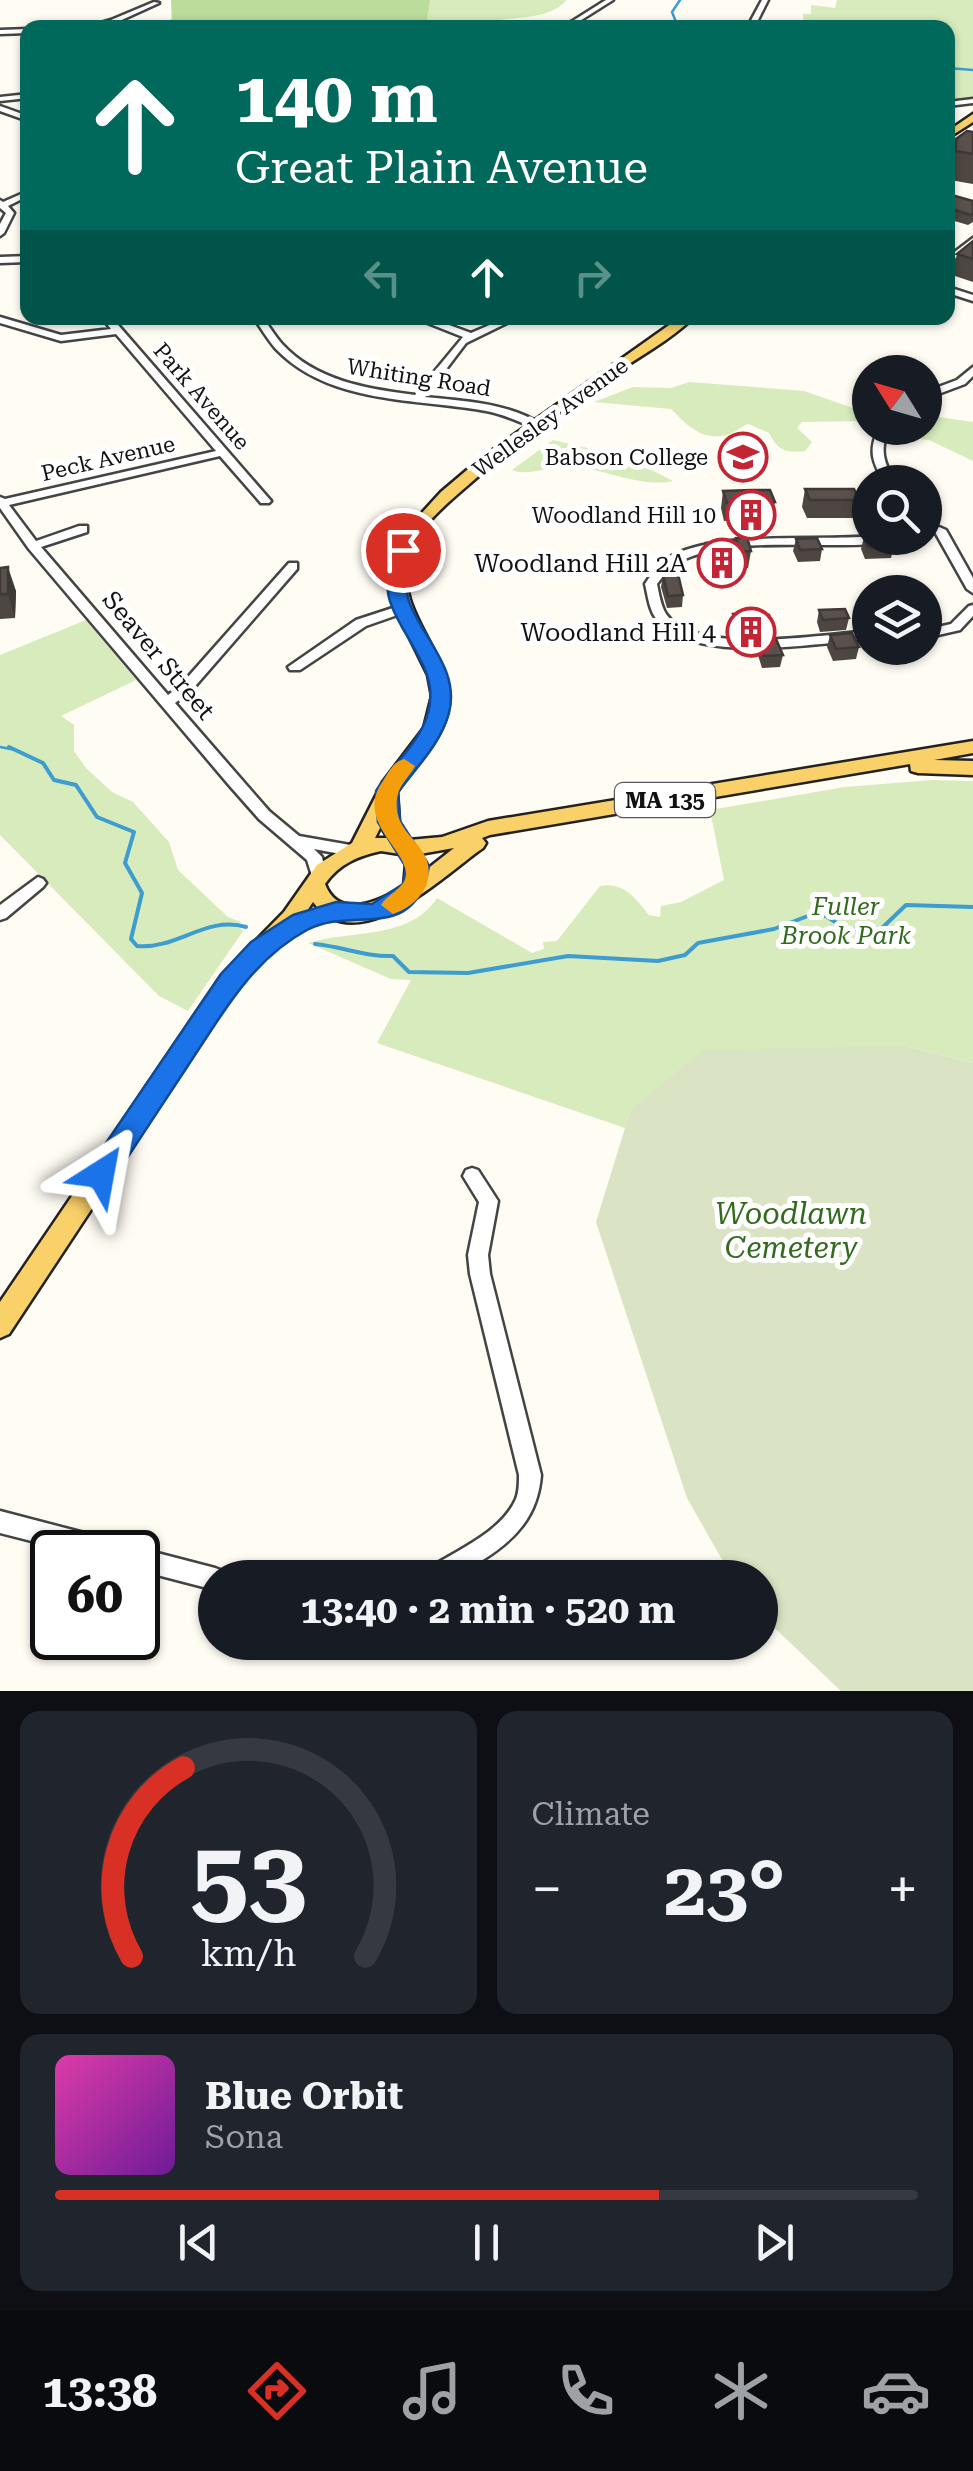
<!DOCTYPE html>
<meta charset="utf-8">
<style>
:root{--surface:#171b24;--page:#20242c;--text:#f1f3f6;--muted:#9ea1a6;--line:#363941;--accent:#d93025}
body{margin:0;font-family:"Roboto Serif",serif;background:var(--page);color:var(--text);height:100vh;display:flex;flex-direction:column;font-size:38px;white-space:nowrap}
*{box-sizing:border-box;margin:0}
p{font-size:32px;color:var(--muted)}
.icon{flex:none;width:55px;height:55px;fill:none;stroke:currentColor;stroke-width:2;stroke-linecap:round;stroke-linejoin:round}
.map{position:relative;height:1691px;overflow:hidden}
.drawer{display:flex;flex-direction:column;gap:20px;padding:20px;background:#0d0f14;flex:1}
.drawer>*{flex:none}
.hud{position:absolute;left:20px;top:20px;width:935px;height:305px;border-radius:20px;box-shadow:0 2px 8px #0004;background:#00695c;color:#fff;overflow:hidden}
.needle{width:65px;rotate:307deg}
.buttons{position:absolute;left:852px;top:355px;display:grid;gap:20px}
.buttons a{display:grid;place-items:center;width:90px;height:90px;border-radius:50%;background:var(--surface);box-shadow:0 2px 8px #0004;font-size:50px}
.speed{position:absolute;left:30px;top:1530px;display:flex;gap:20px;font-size:50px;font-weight:700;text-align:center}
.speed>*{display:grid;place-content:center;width:130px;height:130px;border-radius:50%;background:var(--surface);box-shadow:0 2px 8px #0004;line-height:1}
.speed .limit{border:5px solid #111;border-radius:15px;background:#fff;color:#111}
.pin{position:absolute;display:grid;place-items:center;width:85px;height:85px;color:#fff;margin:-42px;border:5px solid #fff;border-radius:50%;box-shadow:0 2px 10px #0007}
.me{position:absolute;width:110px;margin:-55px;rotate:34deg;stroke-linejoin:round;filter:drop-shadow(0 0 8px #0008)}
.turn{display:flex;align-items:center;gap:35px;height:210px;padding:0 50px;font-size:45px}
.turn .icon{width:130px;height:130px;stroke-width:2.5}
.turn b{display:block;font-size:70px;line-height:85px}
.lanes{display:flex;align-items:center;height:95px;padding:0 50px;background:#0003;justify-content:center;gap:50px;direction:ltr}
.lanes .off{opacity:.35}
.big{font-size:75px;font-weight:700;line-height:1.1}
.drawer .card{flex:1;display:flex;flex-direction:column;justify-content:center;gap:15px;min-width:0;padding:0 35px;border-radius:20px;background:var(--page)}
.drawer .dial{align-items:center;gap:0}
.dial svg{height:260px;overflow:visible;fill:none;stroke:var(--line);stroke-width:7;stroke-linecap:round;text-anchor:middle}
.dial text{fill:var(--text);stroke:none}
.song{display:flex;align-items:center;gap:30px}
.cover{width:120px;height:120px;border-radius:15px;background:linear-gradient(135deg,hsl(320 70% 55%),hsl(280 70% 35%))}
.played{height:10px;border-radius:5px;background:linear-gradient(90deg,var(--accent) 70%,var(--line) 70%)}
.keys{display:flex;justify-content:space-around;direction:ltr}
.heat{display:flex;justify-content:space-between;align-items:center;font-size:55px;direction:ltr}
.drawer .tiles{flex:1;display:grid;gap:20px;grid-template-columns:1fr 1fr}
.card:last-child{grid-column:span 2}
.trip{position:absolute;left:198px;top:1560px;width:580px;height:100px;border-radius:50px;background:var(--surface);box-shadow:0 2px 8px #0004;font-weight:700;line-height:100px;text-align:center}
.dock{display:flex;height:160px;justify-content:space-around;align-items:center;background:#090b0e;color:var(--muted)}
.dock .icon{width:70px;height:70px}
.dock .selected{color:var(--accent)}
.dock b{font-size:45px;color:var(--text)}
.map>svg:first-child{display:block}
.green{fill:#d7ebbc}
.forest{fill:#bbdc9b}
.cemetery{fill:#dae3c3}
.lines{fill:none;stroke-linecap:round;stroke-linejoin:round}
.stream-far1{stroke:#3d9cd0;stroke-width:2.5}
.stream{stroke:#3d9cd0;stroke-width:4}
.minor-casing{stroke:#444;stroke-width:5}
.major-casing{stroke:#222;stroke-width:5}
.minor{fill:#fff;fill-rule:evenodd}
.major{fill:#fad069;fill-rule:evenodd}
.wall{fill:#4d4641}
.shaded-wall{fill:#3f3935}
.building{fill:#5a514c;stroke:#3f3935;stroke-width:2.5}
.route{fill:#1a73e8;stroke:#114b97;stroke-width:2.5}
.slow{fill:#f59e0b}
.labels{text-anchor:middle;stroke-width:10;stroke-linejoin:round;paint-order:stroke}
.far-street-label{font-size:22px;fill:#111;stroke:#fff}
.far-poi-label{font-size:22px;fill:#111;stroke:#fff;text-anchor:end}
.shield{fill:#fff;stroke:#585858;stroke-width:2.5}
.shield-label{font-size:22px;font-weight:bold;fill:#111}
.poi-label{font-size:25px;fill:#111;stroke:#fff;text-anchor:end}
.street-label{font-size:25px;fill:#111;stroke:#fff}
.park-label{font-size:25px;font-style:italic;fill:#326b1e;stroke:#fff}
.near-park-label{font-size:30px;font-style:italic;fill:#326b1e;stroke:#fff}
</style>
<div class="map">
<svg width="973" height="1691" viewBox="0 0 973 1691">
<rect width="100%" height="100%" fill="#fffcf4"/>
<path class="green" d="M 171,0 L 565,0 L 566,1 C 542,25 505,12 481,27 L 172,28 Z
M 837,0 L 973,0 L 973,98 L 948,101 L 948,28 L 804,27 L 803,14 L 811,14 L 811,5 L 835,8 Z
M 689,382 L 804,391 L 870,414 L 870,421 L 802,422 L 797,428 L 812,442 L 805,451 C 786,453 778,451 769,433 L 748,424 C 740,427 735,433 727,435 C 701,441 687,425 671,409 L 594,402 L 633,387 L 671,388 Z
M 925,415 L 973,422 L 973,461 L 929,440 L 899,437 L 901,428 L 925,428 Z
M 553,440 L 626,457 L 673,481 C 641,488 604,469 572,466 C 552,465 528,477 512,470 Z
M 86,620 L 136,680 L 61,716 L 74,725 L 74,751 L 86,768 L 112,792 L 133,802 L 169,842 L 178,870 L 228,917 L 241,922 L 239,927 L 243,931 L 188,1011 L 159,996 L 0,835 L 0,655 Z
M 932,780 L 973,781 L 973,1063 L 905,1046 L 630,1111 L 625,1128 L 377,1043 L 411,980 L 391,979 L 308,943 C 350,930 410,940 437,898 L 532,953 L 544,949 L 543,942 L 557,941 L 600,886 C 624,881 636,899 649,915 L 660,917 L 661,906 L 681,902 L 724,880 L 710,810 L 845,787 Z"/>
<path class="forest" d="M 171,0 L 430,0 L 427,19 L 431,23 L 488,23 L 481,28 L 152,27 L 172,19 Z"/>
<path class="cemetery" d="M 905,1046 L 973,1063 L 973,1691 L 841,1691 L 760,1614 L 760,1578 L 732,1577 L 687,1498 L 596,1222 L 625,1128 L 630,1111 L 703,1050 Z"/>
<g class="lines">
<path class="stream-far1" d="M 680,0 L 672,12 L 676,22 L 687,28
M 948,68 L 973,70
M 0,747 L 16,750"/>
<path class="stream" d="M 9,747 L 43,763 L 54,780 L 76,785 L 97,817 L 134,832 L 125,863 L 142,893 L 131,939 L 137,946 C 176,950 207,915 246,927
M 315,944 C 344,947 365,957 393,956 L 409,972 L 468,973 L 568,956 L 658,961 L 685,955 L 698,943 L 774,929 L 813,914 L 826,916 L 846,929 L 882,928 L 906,905 L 973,907"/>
<g class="minor-casing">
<path id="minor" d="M 606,0 L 613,0 L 575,24 L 552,28 L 571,22 Z
M 762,0 L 768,0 L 754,28 L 747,28 Z
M 154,2 L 159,3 L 115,23 L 84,28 L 111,20 Z
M 28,29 L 28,33 L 0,34 L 0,30 Z
M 28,94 L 28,98 L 0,101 L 0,97 Z
M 973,99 L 973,103 L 948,106 L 948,102 Z
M 0,106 L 28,116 L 28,121 L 0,111 Z
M 28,191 L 28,196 L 8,206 L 14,213 L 4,233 L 0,236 L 0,224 L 6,213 L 0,208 L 0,200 L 3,202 Z
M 973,238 L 973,245 L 948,264 L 948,257 Z
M 28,256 L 28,262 L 0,263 L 0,257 Z
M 948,287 L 973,295 L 973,301 L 948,293 Z
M 0,317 L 61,335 L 111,329 L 102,318 L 112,318 L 271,501 L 269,503 L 261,503 L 220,456 L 9,505 L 36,541 L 79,526 L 87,526 L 87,532 L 41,547 L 168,695 L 180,686 L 289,563 L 297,563 L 297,569 L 190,692 L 175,703 L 269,811 L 299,836 L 356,846 L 359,850 L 356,854 L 351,856 L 314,849 L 322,857 L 327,878 L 324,882 L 314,882 L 307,860 L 259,819 L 229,785 L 29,549 L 0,508 L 0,497 L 5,499 L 216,451 L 116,334 L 61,341 L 0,323 Z
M 254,318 L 263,318 C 269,326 275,336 282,344 C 316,381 368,389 415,395 L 463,337 L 420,320 L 419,318 L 430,318 L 471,333 L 506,318 L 517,318 L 466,343 L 425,397 C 464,401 510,403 542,425 L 537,428 C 520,423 504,414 486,411 C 416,398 330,405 276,349 C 268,340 261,328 254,318 Z
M 973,367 L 973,376 L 965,384 L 925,399 L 925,392 L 957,380 Z
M 879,428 L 889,428 C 879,450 884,463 895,482 L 885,482 C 872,463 868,450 879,428 Z
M 925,521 L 946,530 L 973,578 L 973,593 L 967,589 L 935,532 L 925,529 Z
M 870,536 L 889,538 C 876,545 858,545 843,545 C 793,546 715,538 672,566 C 666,571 662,578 657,584 C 659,594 661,606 666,614 C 695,657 825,634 870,631 L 870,639 C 817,643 695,665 658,621 C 649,611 648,596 645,584 C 649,578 654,570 659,565 C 697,528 818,542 870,536 Z
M 402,605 L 408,609 L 406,612 L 366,626 L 300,670 L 290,670 L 288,667 L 356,620 Z
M 973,605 L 973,616 L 960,630 L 925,638 L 925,630 L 951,624 L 969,606 Z
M 38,877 L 43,879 L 46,883 L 43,887 L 6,918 L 0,920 L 0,905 Z
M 472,1168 L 478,1170 L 498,1201 L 488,1255 L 490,1274 L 541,1475 C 538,1516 515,1540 481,1561 C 474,1566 463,1575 455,1578 C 445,1580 432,1578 423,1578 L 426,1570 C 455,1551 501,1533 516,1499 C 519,1492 519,1483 519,1475 L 470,1274 L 468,1255 L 479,1202 L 463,1176 L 466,1170 Z
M 0,1511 L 115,1541 L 123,1544 L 126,1552 L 75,1552 L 0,1533 Z
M 138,1548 L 215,1568 L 223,1571 L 226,1578 L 215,1578 L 215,1590 L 138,1570 L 138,1552 L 130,1552 Z"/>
</g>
<g class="major-casing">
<path id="major" d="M 973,114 L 973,122 L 948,138 L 948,131 Z
M 679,318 L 693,318 C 670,340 639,357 612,375 C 562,410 512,446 466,487 C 445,505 416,529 409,557 C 391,618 467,661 444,723 C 434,749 412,769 397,792 L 399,822 L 409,840 L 442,837 L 488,821 L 973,741 L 973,753 L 934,760 L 973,761 L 973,775 L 918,773 L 911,771 L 910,764 L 490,835 L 482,838 L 486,843 L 483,848 C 445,874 357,962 313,902 L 298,924 L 238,987 L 9,1334 L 0,1338 L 0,1302 L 222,975 L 284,912 L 317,865 L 352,843 L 383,782 L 424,728 L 432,696 L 428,675 L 400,618 L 389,577 L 393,554 L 409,527 L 441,492 L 480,459 ZM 381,826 L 388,838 L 375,838 ZM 454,848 L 426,870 L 426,863 L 420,854 ZM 381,851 L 400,854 L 406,864 L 404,886 C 380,901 339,921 325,884 C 339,864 358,856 381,851 Z"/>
</g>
<use href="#minor" class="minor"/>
<use href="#major" class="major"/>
</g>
<path class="wall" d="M 973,132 L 973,184 L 950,180 L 949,168 L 956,139 Z
M 948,194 L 973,201 L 973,222 L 968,225 L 948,219 Z
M 973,241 L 973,282 L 952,275 L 957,254 Z
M 805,489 L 859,500 L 855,518 L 807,518 L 802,507 Z
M 723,491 L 775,502 L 772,519 L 724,521 L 721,508 Z
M 864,537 L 894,546 L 891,558 L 865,559 L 861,549 Z
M 736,538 L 751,551 L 748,568 L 707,570 L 704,560 L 706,543 L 736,541 Z
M 796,539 L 822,549 L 820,561 L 798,562 L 793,551 Z
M 0,568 L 16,591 L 15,618 L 0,619 Z
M 663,575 L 683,595 L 682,607 L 667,608 L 661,587 Z
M 819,610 L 849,618 L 846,630 L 820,632 L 817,622 Z
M 733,614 L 772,624 L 770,636 L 733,635 L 731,626 Z
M 830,635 L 859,647 L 856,659 L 833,661 L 827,647 Z
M 759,640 L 783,655 L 780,667 L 762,668 L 757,652 Z"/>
<path class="shaded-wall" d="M 8,567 L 16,591 L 15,618 L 8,594 Z"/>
<path class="building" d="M 967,131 L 973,132 L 973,154 L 956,151 L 956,139 Z
M 948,194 L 973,201 L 973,213 L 971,215 L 948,208 Z
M 973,241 L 973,259 L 957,254 Z
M 805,489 L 854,489 L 859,500 L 810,500 Z
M 752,490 L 770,490 L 775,502 L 727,503 L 723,491 Z
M 747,537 L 751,551 L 710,553 L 706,543 L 737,541 L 736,538 Z
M 864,537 L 890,538 L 894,546 L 868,547 Z
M 817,538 L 822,549 L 800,550 L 796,539 Z
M 8,567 L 8,594 L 0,594 L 0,568 Z
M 678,574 L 683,595 L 668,596 L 663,575 Z
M 845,609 L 849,618 L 823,620 L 819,610 Z
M 733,614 L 769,615 L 772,624 L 735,623 Z
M 852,633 L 859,647 L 836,649 L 830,635 Z
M 776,639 L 783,655 L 764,656 L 759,640 Z"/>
<path class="route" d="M 403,545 L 412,550 C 408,568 403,587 410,604 C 424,640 460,670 449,713 C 441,743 416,768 398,792 L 400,821 L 429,866 C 415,945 354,905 307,930 C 251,960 221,1016 187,1067 C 162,1105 136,1144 111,1183 L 101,1186 L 91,1183 L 87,1174 L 91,1165 L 221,974 L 251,942 L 293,915 L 336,902 L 372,904 L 403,884 L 406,867 L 378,822 L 376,791 C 392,765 420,743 428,713 C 440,670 404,641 391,604 C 384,587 389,568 394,550 Z"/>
<path class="slow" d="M 404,759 L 415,766 C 410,775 400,785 398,794 C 390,826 417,837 426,858 C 436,884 417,906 393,914 L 381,905 C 388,894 405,888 406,875 C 408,850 354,821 383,781 C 389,772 393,762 404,759 Z"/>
<defs>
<g id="university-ring" transform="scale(2.5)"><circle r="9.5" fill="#fff" stroke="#c42534" stroke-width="1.5"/><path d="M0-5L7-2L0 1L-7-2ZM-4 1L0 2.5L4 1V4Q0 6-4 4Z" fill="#c42534"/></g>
<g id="building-ring" transform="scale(2.5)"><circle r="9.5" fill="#fff" stroke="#c42534" stroke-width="1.5"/><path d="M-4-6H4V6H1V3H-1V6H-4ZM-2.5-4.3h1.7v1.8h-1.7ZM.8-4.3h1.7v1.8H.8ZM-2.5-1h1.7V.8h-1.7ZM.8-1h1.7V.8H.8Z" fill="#c42534"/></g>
</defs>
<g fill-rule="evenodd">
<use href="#university-ring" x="743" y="457"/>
<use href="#building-ring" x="751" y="515"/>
<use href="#building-ring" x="722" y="563"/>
<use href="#building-ring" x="751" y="632"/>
</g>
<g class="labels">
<g class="far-street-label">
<text transform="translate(419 377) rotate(9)" y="8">Whiting Road</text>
<text transform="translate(202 396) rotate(49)" y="8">Park Avenue</text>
<text transform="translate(550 417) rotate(-36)" y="8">Wellesley Avenue</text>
<text transform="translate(108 458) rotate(-13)" y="8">Peck Avenue</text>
</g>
<g class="far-poi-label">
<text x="708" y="465">Babson College</text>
<text x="716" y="523">Woodland Hill 10</text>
</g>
<rect class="shield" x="615" y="783" width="100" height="34" rx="8"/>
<g class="shield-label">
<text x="665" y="808">MA 135</text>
</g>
<g class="poi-label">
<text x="687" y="572">Woodland Hill 2A</text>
<text x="716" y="641">Woodland Hill 4</text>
</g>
<g class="street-label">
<text transform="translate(159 655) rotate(50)" y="9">Seaver Street</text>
</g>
<g class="park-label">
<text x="846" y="915">Fuller<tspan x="846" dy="29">Brook Park</tspan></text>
</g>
<g class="near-park-label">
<text x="791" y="1224">Woodlawn<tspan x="791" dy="34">Cemetery</tspan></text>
</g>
</g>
</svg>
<div class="buttons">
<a><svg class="needle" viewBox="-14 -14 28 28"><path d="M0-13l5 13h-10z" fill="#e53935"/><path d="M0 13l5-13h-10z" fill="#9ea1a6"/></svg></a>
<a><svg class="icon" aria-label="search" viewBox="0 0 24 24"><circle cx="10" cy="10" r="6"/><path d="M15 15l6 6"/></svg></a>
<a><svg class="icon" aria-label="layers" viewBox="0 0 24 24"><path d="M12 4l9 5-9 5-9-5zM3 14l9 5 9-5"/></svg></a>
</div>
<div class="speed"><div class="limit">60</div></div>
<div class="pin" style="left:403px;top:550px;background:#d93025"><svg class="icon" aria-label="arrive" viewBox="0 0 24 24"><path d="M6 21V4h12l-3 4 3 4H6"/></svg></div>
<svg class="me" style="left:101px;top:1174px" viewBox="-20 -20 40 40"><path d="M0-17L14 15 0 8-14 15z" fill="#1a73e8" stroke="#fff" stroke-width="4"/></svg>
<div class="trip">13:40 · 2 min · 520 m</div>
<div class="hud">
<div class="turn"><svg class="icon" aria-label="ahead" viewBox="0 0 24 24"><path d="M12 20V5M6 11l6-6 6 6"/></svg><div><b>140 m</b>Great Plain Avenue</div></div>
<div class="lanes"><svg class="icon off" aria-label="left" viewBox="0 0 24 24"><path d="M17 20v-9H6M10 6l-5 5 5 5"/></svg><svg class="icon" aria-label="ahead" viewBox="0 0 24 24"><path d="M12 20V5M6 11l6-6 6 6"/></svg><svg class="icon off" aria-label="right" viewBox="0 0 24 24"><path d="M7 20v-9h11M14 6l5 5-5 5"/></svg></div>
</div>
</div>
<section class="drawer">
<div class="tiles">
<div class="card dial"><svg viewBox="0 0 100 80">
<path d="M14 69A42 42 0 1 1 86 69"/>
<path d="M14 69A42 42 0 0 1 30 11" stroke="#d93025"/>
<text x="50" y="56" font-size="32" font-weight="700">53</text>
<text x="50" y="72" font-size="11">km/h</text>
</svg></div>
<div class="card"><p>Climate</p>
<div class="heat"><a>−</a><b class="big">23°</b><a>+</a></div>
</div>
<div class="card">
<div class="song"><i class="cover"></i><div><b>Blue Orbit</b><p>Sona</p></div></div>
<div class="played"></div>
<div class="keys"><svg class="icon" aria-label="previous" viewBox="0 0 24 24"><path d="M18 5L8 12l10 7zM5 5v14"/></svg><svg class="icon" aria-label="pause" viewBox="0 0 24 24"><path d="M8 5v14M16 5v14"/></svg><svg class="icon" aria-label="next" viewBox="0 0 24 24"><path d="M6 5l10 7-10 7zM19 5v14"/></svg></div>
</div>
</div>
</section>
<nav class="dock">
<b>13:38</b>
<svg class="icon selected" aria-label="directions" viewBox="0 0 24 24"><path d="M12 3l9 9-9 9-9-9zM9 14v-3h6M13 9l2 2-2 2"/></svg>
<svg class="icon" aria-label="music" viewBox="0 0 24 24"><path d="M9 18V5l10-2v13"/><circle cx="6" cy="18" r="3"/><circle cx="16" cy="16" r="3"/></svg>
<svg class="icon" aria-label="phone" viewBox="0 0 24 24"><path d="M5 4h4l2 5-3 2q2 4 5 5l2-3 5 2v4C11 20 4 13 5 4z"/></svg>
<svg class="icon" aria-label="climate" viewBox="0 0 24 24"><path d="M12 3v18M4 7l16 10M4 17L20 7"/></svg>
<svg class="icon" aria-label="car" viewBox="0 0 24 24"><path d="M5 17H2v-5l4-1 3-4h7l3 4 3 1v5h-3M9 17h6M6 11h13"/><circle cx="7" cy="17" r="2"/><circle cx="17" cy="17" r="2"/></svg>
</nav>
